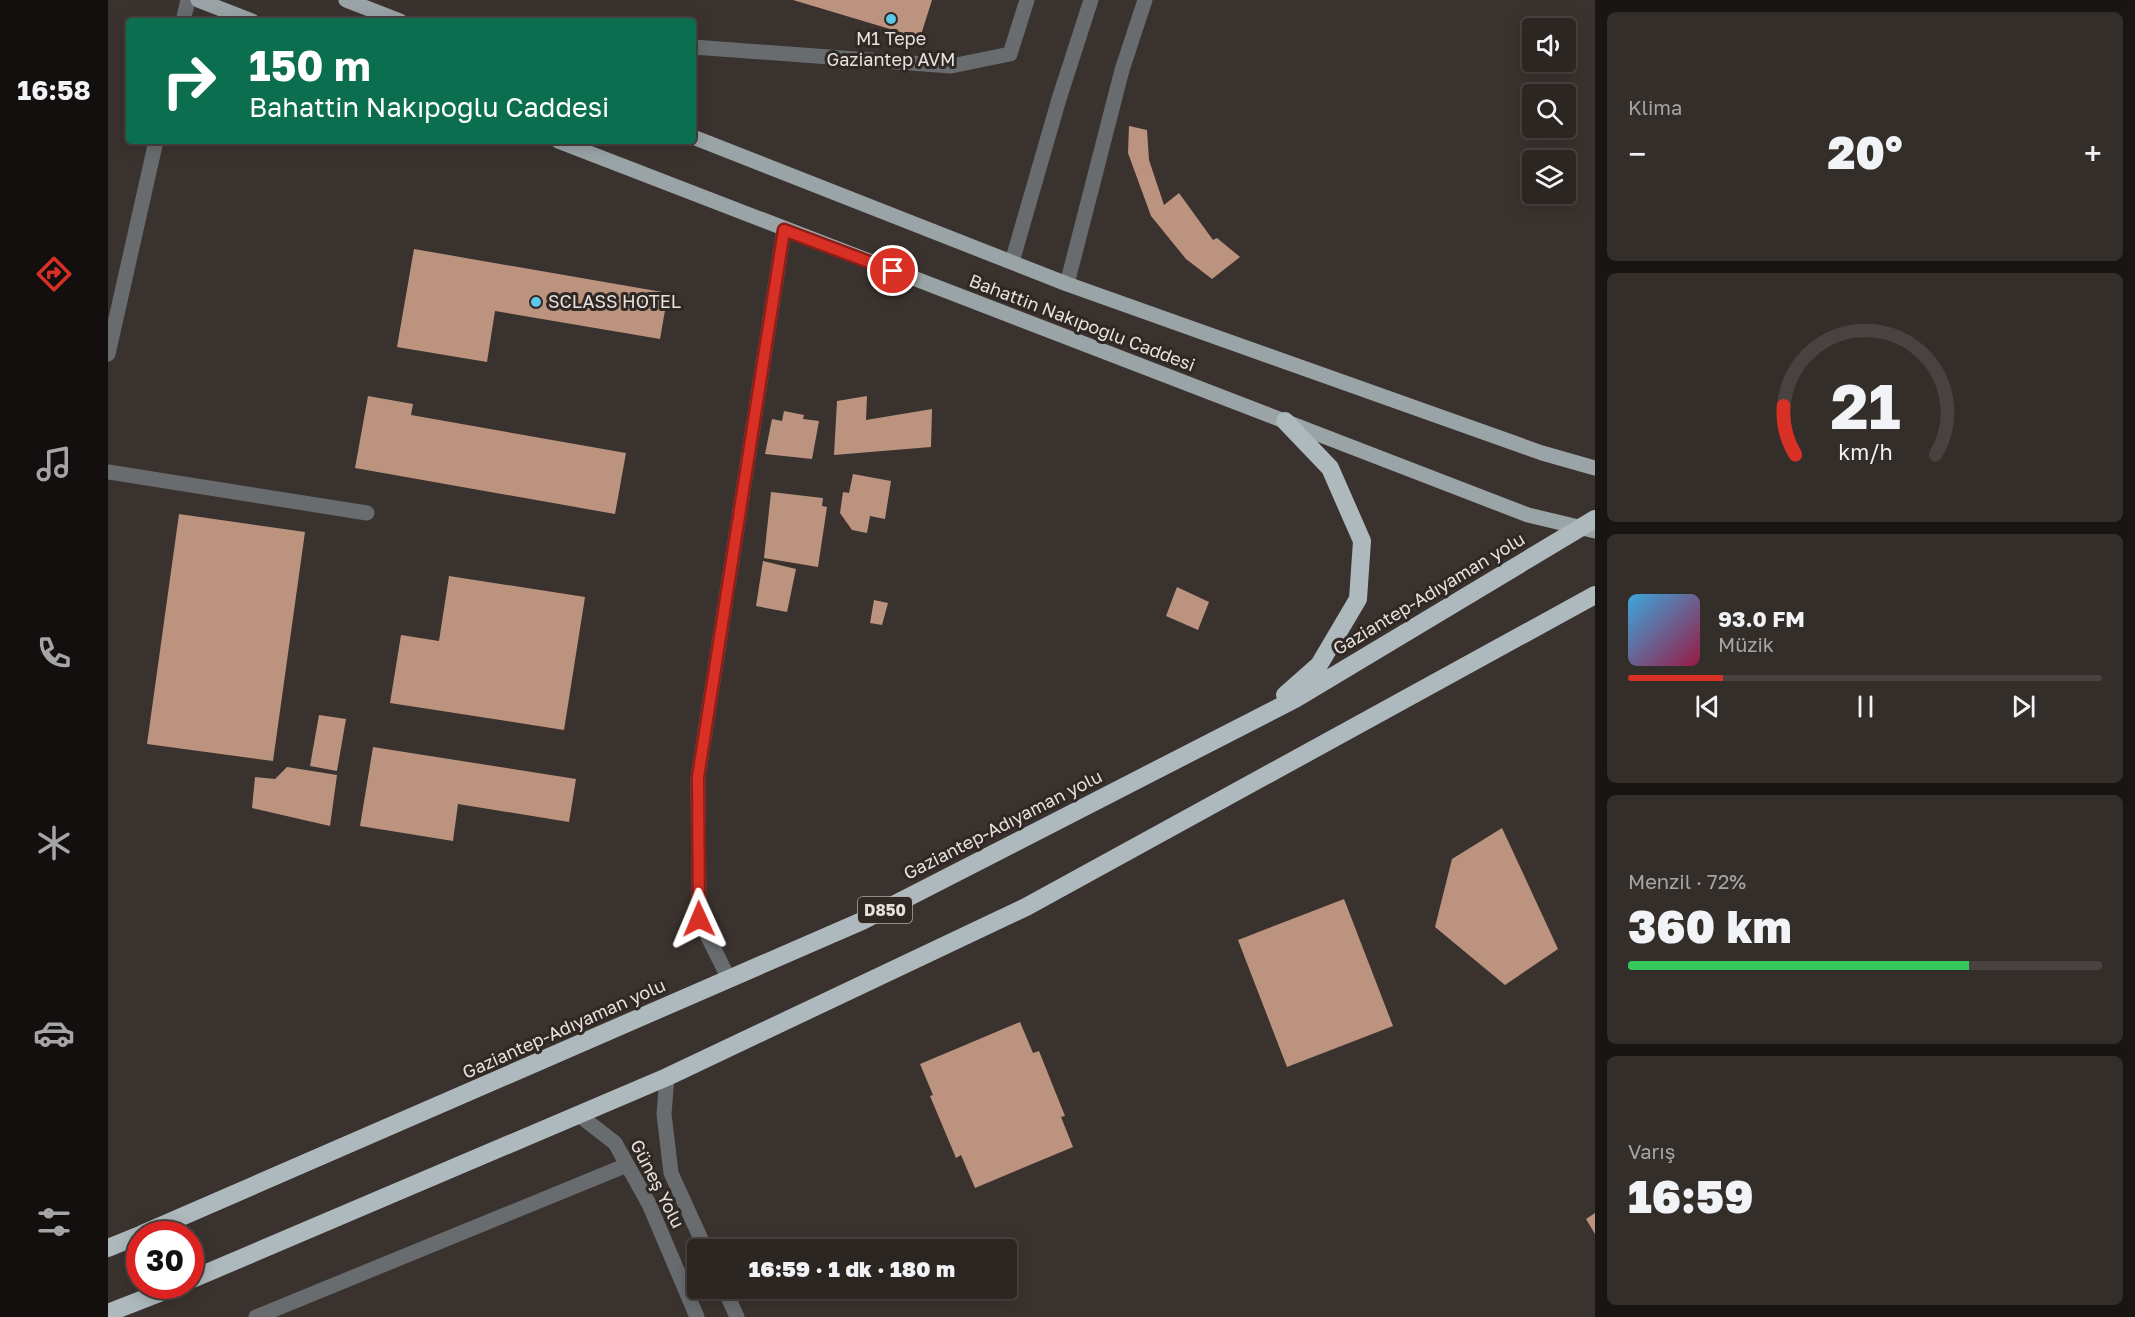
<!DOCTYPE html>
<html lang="tr">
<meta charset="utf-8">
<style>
:root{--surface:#2c2622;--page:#342e2a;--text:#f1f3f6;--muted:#a6a5a5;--line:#484340;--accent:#d93025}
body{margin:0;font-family:"Golos Text",sans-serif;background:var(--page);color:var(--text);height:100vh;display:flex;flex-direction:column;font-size:22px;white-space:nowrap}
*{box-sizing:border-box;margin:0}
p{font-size:20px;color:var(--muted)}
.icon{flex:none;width:33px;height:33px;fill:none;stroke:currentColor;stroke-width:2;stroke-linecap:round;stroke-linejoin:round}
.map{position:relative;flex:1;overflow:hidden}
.details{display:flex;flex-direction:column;gap:12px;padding:12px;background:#181513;width:540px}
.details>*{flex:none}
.top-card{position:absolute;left:18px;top:18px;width:570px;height:126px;border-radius:6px;box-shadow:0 3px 15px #0003,0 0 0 2px var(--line);background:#0b6e4f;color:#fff;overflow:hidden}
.fabs{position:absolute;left:1414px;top:18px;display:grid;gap:12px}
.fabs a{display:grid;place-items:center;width:54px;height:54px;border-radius:6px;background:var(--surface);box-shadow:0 3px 15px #0003,0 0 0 2px var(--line);font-size:30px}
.speed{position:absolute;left:18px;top:1221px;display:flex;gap:12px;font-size:30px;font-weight:700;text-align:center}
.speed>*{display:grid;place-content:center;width:78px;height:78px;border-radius:50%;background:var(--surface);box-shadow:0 3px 15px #0003,0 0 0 2px var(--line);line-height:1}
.speed .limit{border:9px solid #d22;background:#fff;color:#111}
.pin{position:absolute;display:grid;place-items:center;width:51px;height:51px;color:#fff;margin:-26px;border:3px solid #fff;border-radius:50%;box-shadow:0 2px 6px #0007}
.me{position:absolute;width:66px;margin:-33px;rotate:359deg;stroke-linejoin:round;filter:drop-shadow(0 0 4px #0008)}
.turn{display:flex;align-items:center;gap:21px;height:126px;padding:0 24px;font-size:27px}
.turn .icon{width:78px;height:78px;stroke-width:2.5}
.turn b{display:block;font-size:42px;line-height:51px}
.big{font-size:45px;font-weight:800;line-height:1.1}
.details .tile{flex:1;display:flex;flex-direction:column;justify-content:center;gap:9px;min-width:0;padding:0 21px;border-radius:9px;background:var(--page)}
.details .dial{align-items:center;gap:0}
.dial svg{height:156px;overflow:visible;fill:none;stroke:var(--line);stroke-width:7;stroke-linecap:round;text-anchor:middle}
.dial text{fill:var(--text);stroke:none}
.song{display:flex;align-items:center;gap:18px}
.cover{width:72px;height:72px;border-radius:9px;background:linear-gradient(135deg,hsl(200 70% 55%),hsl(340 70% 35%))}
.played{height:6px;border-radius:3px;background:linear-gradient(90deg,var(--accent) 20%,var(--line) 20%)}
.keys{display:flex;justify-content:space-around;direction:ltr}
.heat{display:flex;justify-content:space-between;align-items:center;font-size:33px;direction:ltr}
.charge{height:9px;border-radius:4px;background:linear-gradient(90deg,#34c759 72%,var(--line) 0)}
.trip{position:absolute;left:579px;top:1239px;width:330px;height:60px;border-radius:6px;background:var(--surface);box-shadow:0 3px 15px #0003,0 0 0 2px var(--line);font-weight:800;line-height:60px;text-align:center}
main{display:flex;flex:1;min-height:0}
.dock{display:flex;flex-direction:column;width:108px;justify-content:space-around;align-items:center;background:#120f0e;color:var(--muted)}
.dock .icon{width:42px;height:42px}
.dock .selected{color:var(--accent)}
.dock b{font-size:27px;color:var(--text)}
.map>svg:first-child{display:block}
.building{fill:#bc937e}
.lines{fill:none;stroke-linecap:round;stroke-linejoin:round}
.minor{stroke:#686c6e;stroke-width:15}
.major{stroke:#9aa3a6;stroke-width:15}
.highway{stroke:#aeb9bd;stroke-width:18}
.route-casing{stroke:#8d1f18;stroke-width:15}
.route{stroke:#d93025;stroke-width:10}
.poi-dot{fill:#5ac8e6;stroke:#302824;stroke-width:2}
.labels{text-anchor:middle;stroke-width:6;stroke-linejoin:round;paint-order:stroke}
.shield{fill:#302824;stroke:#b0aaa6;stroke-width:1.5}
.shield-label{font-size:16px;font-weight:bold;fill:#e7e1de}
.poi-label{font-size:18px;fill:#e7e1de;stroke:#302824}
.street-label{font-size:18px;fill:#e7e1de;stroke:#302824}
</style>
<main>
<nav class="dock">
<b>16:58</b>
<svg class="icon selected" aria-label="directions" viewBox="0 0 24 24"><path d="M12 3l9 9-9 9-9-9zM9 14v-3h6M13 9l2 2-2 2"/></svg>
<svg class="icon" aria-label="music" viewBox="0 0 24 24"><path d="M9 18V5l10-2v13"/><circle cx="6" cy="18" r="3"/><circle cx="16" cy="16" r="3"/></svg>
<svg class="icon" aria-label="phone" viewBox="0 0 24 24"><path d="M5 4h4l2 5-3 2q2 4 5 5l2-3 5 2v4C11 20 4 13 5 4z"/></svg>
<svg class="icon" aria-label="climate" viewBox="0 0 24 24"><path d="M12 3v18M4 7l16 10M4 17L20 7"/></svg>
<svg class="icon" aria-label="car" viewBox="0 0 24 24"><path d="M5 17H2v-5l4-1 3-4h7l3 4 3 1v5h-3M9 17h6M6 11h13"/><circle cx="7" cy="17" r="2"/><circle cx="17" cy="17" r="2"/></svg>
<svg class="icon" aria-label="filters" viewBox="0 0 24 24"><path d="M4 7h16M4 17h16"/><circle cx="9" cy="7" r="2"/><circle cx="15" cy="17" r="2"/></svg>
</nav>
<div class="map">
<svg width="1487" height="1317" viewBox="0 0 1487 1317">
<rect width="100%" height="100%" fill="#3a322e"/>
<path class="building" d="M 685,0 L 824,0 L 812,38 Z
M 1021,126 L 1039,130 L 1041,160 L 1056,205 L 1071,193 L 1105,240 L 1109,238 L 1132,257 L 1104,279 L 1078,259 L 1043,216 L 1020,153 Z
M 306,249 L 560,293 L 552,339 L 387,311 L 379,362 L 289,347 Z
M 260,396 L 305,404 L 303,415 L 518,453 L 507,514 L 247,468 Z
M 759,396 L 758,420 L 824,409 L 823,447 L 726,455 L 729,401 Z
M 676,411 L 696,415 L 695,419 L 711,421 L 704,459 L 657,454 L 664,419 L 674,421 Z
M 745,474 L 783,481 L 777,519 L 762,516 L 759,533 L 744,530 L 732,513 L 735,492 L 741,493 Z
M 663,492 L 715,498 L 714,506 L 719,507 L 710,567 L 656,558 Z
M 71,514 L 197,532 L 165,761 L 39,744 Z
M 655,561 L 688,569 L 679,612 L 648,606 Z
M 341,576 L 477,597 L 456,730 L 282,703 L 293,635 L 331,641 Z
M 1069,587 L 1101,602 L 1090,630 L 1058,616 Z
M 766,600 L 780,603 L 774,625 L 762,623 Z
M 211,715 L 238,719 L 229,771 L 202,766 Z
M 265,747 L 468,779 L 461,822 L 350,804 L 345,841 L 252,826 Z
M 179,767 L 229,775 L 222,826 L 144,808 L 147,777 L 167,779 Z
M 1394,828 L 1450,949 L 1397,985 L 1327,927 L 1344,859 Z
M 1236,899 L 1285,1026 L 1179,1067 L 1130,940 Z
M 912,1022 L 925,1053 L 931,1051 L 957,1116 L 953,1117 L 965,1147 L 867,1188 L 853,1155 L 848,1158 L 822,1096 L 825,1095 L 812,1064 Z
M 1487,1213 L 1487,1234 L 1478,1219 Z"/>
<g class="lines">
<path class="minor" d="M 75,21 L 80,0
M 585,47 L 843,66 L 902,54 L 919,0
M 904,262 L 951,99 L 983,0
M 959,284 L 1014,70 L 1037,0
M 0,354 L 48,141
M 0,472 L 259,513
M 621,979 L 591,919 L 590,777 L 676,230
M 559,1077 L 556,1114 L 563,1173 L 598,1250
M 471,1115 L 507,1143 L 541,1204 L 589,1317
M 616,1288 L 629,1317
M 148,1317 L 519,1165"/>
<path class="major" d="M 90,0 L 144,21
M 238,0 L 292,21
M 585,137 L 959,284 L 1434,453 L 1487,468
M 450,141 L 1420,515 L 1487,531"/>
<path class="highway" d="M 1177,421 L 1222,468 L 1254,541 L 1250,599 L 1211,665 L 1177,695
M 34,1234 L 754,921 L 1187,699 L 1487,519
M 0,1248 L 32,1235
M 82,1280 L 559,1077 L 918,907 L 1487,595
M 0,1313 L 69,1286"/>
</g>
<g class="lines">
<g class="route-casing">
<path id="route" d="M 591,919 L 590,777 L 676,230 L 785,271"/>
</g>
<use href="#route" class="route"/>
</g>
<g class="poi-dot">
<circle cx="783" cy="19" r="6"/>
<circle cx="428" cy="302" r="6"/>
</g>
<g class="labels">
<rect class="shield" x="750" y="897" width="54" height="26" rx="4.5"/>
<g class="shield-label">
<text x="777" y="916">D850</text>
</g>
<g class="poi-label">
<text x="783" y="45">M1 Tepe<tspan x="783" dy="21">Gaziantep AVM</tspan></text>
<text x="440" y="308" text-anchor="start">SCLASS HOTEL</text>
</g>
<g class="street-label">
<text transform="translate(974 323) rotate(21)" y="6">Bahattin Nakıpoğlu Caddesi</text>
<text transform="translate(1321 594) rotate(-31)" y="6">Gaziantep-Adıyaman yolu</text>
<text transform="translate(895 825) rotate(-27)" y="6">Gaziantep-Adıyaman yolu</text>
<text transform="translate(456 1029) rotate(-24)" y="6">Gaziantep-Adıyaman yolu</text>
<text transform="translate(549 1184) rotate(63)" y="6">Güneş Yolu</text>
</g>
</g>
</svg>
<div class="fabs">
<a><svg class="icon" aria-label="sound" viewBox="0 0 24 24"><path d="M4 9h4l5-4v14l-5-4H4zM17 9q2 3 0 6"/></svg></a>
<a><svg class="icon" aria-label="search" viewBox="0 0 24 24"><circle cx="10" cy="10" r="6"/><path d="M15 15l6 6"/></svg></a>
<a><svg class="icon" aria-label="layers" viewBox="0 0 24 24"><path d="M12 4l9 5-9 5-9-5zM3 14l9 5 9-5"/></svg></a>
</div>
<div class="speed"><div class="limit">30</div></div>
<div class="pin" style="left:785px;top:271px;background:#d93025"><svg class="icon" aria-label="arrive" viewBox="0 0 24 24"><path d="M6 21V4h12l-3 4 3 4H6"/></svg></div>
<svg class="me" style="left:591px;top:919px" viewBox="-20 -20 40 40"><path d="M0-17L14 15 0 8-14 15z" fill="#d93025" stroke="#fff" stroke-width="4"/></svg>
<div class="trip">16:59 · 1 dk · 180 m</div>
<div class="top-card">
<div class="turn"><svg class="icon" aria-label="right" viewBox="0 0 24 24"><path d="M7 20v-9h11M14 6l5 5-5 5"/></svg><div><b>150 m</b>Bahattin Nakıpoğlu Caddesi</div></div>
</div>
</div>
<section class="details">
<div class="tile"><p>Klima</p>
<div class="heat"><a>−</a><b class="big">20°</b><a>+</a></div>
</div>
<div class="tile dial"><svg viewBox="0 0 100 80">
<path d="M14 69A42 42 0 1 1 86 69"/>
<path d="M14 69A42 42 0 0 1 8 44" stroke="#d93025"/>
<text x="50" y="56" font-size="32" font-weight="700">21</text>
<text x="50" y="72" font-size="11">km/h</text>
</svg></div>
<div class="tile">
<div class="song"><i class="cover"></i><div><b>93.0 FM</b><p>Müzik</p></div></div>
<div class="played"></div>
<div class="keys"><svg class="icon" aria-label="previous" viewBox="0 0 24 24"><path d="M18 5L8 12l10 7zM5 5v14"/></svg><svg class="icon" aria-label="pause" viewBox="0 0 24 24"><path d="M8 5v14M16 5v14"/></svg><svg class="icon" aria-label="next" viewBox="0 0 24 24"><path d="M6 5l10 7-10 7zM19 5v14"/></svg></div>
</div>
<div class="tile"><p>Menzil · 72%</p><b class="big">360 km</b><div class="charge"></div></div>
<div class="tile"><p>Varış</p><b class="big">16:59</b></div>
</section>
</main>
